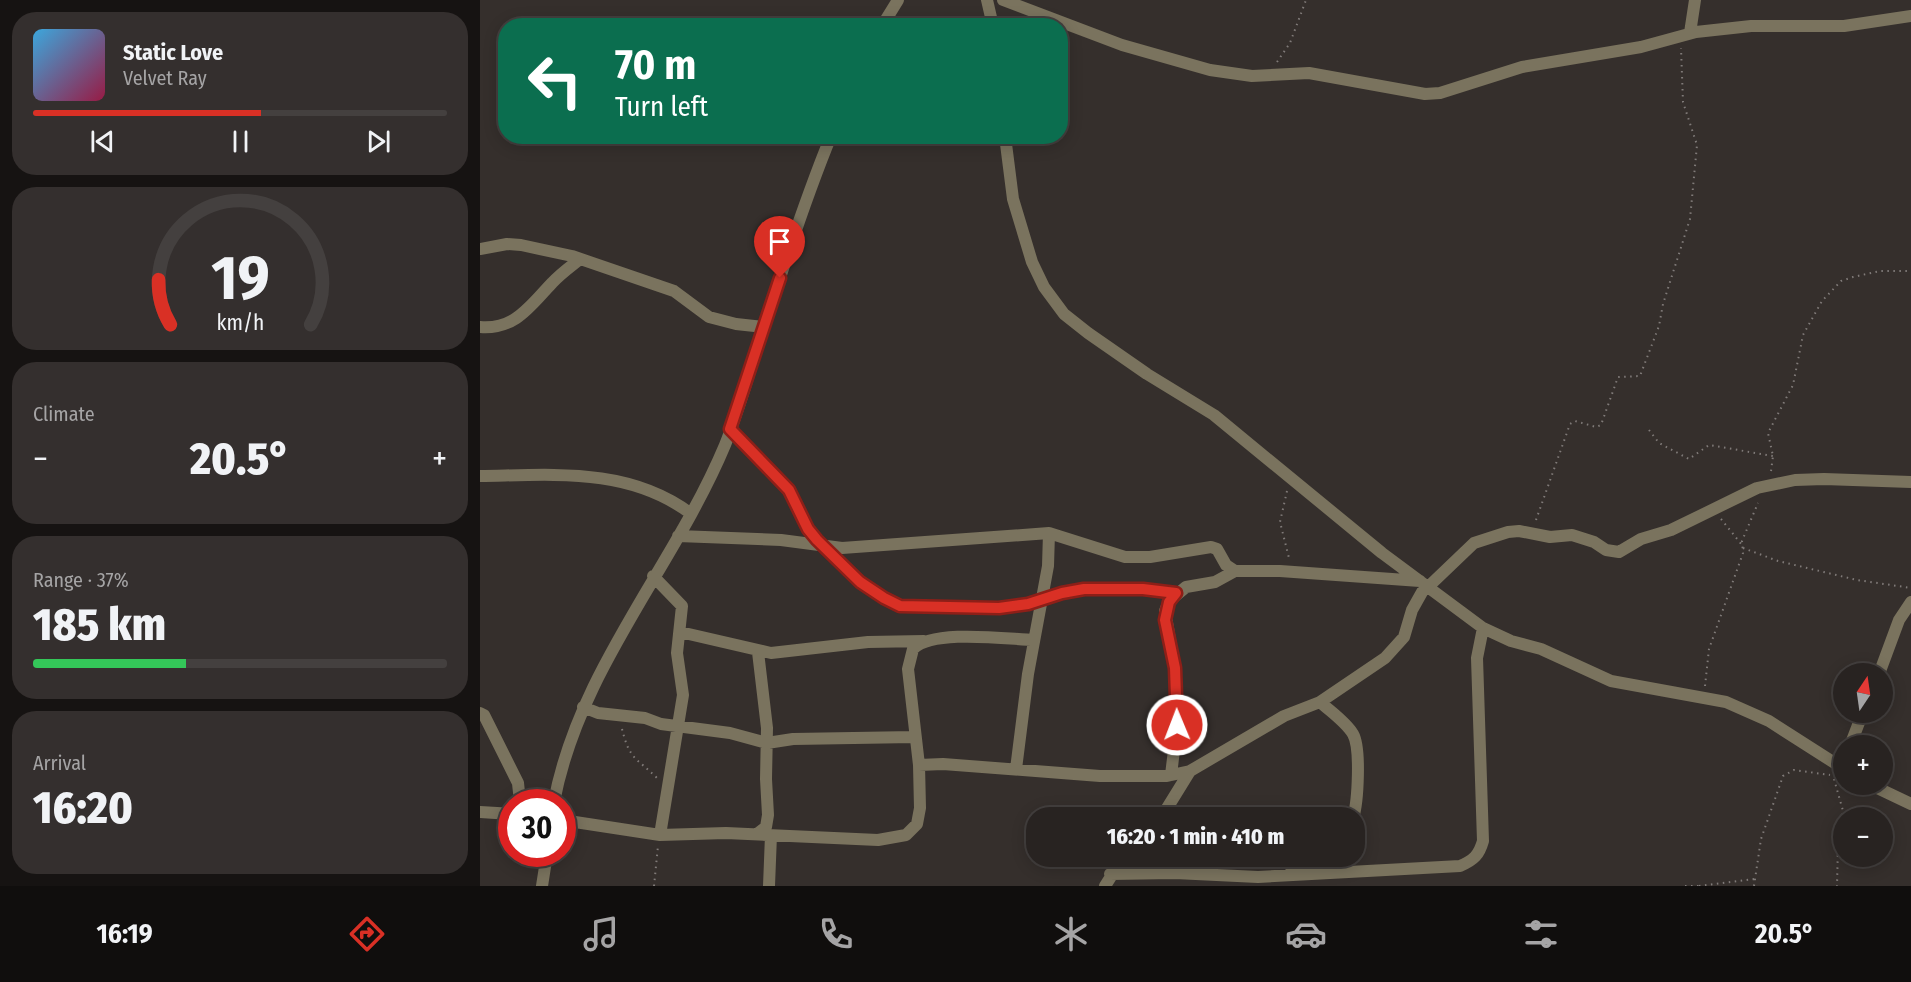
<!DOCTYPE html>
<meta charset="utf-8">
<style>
:root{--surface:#282321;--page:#342f2e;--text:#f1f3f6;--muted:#a5a4a5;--line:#44403f;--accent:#d93025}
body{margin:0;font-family:"Fira Sans Condensed",sans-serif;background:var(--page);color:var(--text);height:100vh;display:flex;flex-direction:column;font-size:22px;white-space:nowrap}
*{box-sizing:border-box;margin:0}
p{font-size:20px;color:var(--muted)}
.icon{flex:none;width:33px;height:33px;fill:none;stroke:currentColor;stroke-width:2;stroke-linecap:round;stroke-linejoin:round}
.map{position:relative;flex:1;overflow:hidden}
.side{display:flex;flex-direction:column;gap:12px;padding:12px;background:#161312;width:480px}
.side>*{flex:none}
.hud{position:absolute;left:18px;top:18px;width:570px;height:126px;border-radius:24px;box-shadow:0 3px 15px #0003,0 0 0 2px var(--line);background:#0b6e4f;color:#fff;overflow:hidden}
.needle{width:39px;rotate:13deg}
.fabs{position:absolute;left:1353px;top:663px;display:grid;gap:12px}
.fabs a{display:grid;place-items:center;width:60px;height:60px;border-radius:50%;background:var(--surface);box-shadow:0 3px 15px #0003,0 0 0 2px var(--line);font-size:30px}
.speed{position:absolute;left:18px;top:789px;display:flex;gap:12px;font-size:30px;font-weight:700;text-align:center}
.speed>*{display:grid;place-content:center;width:78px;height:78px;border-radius:50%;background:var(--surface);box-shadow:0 3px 15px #0003,0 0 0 2px var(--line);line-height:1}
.speed .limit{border:9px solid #d22;background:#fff;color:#111}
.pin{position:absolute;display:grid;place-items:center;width:51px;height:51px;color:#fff;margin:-62px -26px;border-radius:50% 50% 50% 0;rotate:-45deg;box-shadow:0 0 6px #0007}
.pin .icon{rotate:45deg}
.me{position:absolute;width:66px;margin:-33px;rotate:359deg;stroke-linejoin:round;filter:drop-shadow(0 0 4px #0008)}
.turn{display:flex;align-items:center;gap:21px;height:126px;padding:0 18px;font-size:27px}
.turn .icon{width:78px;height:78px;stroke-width:2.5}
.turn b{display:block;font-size:42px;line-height:51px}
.big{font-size:45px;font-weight:800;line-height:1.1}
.side .card{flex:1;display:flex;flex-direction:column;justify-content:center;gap:9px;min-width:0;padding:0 21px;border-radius:24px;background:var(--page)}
.side .dial{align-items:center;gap:0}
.dial svg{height:156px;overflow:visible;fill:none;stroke:var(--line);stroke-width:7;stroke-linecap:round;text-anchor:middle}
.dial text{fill:var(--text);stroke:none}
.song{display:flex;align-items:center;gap:18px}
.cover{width:72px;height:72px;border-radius:9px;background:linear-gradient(135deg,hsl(200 70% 55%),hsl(340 70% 35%))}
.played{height:6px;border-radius:3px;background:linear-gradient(90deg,var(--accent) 55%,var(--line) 55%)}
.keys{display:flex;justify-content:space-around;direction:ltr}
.heat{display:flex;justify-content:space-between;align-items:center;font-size:33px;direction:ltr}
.charge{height:9px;border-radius:4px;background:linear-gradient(90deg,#34c759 37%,var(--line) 0)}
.trip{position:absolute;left:546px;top:807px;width:339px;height:60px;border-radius:24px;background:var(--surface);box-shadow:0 3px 15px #0003,0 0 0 2px var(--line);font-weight:800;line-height:60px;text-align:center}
.menu{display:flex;height:96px;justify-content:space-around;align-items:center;background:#100e0d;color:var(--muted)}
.menu .icon{width:42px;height:42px}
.menu .on{color:var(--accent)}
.menu b{font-size:27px;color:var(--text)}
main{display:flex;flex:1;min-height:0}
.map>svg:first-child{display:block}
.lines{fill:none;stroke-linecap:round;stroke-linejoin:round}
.path{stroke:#807b79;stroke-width:2;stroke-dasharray:1.5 4.5;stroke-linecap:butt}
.minor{stroke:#7a735e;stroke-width:12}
.route-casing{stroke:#8d1f18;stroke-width:15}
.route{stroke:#d93025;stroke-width:10}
</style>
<main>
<section class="side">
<div class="card">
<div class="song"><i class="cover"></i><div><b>Static Love</b><p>Velvet Ray</p></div></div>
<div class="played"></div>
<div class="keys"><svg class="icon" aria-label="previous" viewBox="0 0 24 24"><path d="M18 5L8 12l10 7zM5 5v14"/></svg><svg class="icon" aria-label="pause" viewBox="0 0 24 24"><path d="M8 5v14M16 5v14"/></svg><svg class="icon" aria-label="next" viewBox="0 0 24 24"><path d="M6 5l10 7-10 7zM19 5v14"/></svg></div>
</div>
<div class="card dial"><svg viewBox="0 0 100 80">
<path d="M14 69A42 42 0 1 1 86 69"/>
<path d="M14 69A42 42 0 0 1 8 46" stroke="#d93025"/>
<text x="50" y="56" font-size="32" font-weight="700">19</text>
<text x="50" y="72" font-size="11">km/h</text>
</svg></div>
<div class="card"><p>Climate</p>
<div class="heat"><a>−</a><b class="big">20.5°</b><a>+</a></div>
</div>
<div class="card"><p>Range · 37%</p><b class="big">185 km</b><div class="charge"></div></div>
<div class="card"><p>Arrival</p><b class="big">16:20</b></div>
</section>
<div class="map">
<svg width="1431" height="886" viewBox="0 0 1431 886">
<rect width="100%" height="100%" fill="#352f2c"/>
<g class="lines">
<path class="path" d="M 797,62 L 810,43 L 826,0
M 1169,430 L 1179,443 L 1209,459 L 1229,445 L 1293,456
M 1291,471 L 1293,456 L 1288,433 L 1313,385 L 1323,335 L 1342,301 L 1361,281 L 1373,277 L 1400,271 L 1431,271
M 807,491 L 800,522 L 809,558
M 1241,519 L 1262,545
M 1056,520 L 1090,424 L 1095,421 L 1116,427 L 1121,425 L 1138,377 L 1160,376 L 1179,326 L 1183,304 L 1210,219 L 1217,145 L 1203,102 L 1201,48
M 1263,548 L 1298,561 L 1377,580 L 1431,588
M 1225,686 L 1229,649 L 1263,553 L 1262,541 L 1278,503
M 142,729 C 150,761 156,757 177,778
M 1354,779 L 1363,811 L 1358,844 L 1357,886
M 174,886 L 178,846
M 1205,886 L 1219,886
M 1219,886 L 1274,879
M 1274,886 L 1281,839 L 1303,776 L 1314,770 L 1350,775"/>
<path class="minor" d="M 507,0 L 513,26
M 523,0 L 642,45 L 730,70 L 772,76 L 829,73 L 945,94 L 960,93 L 1042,67 L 1161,47 L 1216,32 L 1271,26 L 1364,26 L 1431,16
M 402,26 L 418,0
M 1210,33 L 1215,0
M 525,136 L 533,199 L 552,262 L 564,287 L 584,314 L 608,333 L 667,374 L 734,415 L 902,553 L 1003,628 L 1031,641 L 1061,649 L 1131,681 L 1246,702 L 1289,721 L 1364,769
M 0,249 L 27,244 L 41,245 L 92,256 L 194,291 L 229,317 L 256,324 L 284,327
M 0,327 C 35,330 50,306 72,283 C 80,274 90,267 100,259
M 250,429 L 309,491 L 328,529 L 337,540 L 380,582 L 404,598 L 420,606 L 519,608 L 548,604 L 582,593 L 604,589 L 663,589 L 696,593
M 0,476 C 73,475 148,467 210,513
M 198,536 L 301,540 L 362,548 L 569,533 L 645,557 L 670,557 L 731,547 L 737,549 L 746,565 L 755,571 L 800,571 L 940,581
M 173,576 L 202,606 L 197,653 L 203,695 L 180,835
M 948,587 L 994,543 L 1028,532 L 1039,531 L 1070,537 L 1092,535 L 1114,542 L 1126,550 L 1139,552 L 1161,539 L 1191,530 L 1277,488 L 1315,480 L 1344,479 L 1431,482
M 200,632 L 291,653 L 388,642 L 444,641
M 1399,674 L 1419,620 L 1431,602
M 840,702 C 850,711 866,722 873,734 C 881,748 878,802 873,818
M 103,707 L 118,713 L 165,718 L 181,724 L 250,733 L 287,743 L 313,739 L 434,737
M 0,713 L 4,715 L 38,783 L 40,802
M 1370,746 L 1383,712
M 439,765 L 463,764 L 620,776 L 687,776 L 710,771 L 804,716 L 840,702 L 905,658 L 924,637 L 932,610 L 946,585
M 536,769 L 548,674 L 568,566 L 569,533
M 691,775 L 697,725 L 697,699 L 695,668 L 685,611 L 689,601 L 706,587 L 735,582 L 755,571
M 1389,784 L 1431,804
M 74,802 C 99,669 194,567 245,445 C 259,410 269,373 281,337 C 302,270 324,202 351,136
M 0,812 L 32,814
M 681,818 L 710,771
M 82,820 L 180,835 L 246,833 L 398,840 L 426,835 L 437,824 L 440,808 L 439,765 L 428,669 L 433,649 C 453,629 526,639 554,640
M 277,834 L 286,827 L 288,815 L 286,779 L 287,728 L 278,652
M 630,874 L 695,873 L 778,877 L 980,866 C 994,860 999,855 1003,841 L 997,658 L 1003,628
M 808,875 L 834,856
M 62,886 L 67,854
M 289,886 L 291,835
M 625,886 L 644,856"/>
</g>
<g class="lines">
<g class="route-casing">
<path id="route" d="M 300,278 L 250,429 L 309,490 L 328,529 L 337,540 L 380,582 L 404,598 L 420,606 L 519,608 L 548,604 L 582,593 L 604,589 L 663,589 L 696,593 L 689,602 L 685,620 L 695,668 L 697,725"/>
</g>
<use href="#route" class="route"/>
</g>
</svg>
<div class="fabs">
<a><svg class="needle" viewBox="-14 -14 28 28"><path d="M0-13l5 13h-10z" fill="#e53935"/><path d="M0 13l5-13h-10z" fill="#a5a4a5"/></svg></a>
<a>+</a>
<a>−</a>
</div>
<div class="speed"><div class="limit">30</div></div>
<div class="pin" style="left:300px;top:278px;background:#d93025"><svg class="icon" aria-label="arrive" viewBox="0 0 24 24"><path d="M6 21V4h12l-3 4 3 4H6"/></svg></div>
<svg class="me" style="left:697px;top:725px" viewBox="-20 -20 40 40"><circle r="17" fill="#d93025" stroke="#fff" stroke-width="3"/><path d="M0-11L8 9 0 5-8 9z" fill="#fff"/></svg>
<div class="trip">16:20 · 1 min · 410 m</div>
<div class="hud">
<div class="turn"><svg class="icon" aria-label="left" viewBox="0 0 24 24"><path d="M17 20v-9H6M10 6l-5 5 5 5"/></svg><div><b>70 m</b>Turn left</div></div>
</div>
</div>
</main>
<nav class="menu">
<b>16:19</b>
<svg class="icon on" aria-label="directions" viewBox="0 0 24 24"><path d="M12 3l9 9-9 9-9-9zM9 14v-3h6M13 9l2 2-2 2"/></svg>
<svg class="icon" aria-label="music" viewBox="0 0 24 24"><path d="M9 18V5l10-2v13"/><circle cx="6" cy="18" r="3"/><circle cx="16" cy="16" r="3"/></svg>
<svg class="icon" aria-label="phone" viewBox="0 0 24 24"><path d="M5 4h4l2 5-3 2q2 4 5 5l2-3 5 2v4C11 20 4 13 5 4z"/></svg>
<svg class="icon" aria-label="climate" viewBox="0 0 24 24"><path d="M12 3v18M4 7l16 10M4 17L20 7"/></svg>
<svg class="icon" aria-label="car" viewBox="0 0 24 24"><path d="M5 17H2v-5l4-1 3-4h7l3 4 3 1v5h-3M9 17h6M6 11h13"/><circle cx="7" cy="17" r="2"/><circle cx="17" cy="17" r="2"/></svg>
<svg class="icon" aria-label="filters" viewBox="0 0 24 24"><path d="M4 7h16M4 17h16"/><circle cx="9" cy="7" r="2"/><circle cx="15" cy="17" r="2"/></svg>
<b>20.5°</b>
</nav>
